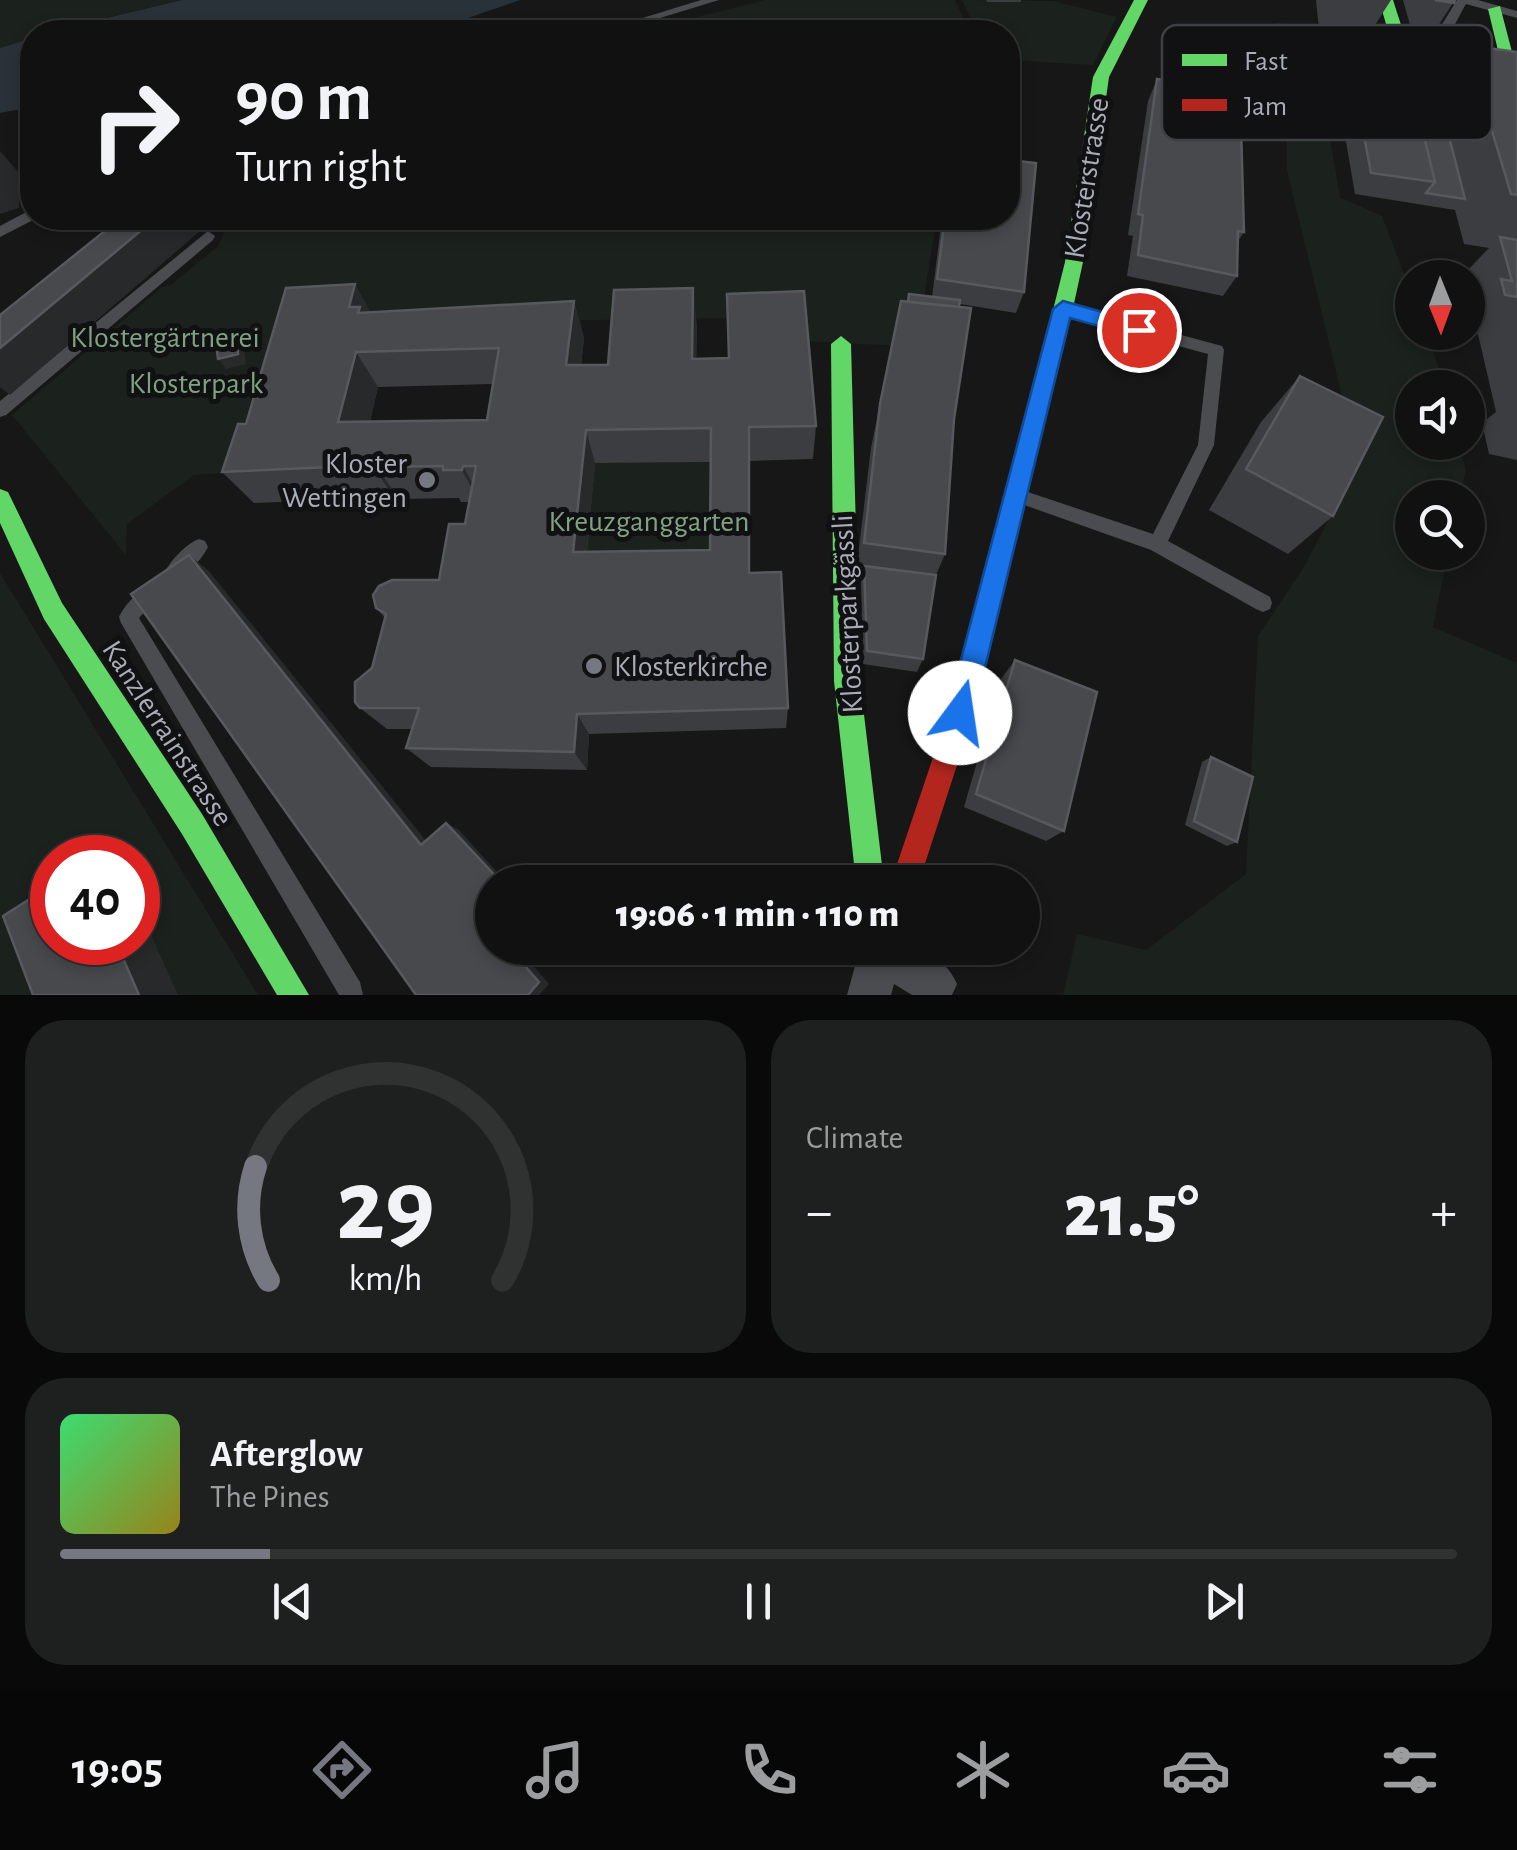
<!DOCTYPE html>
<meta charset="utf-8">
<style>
:root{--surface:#111;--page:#1e1f1f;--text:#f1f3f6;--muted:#9c9d9f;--line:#303131;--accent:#757880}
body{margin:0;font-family:"Alegreya Sans",sans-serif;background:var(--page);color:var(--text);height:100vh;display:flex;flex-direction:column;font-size:38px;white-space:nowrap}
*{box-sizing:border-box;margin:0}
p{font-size:32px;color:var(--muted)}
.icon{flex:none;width:55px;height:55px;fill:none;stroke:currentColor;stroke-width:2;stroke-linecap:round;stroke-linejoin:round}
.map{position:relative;height:995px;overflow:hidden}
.panel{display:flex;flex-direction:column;gap:25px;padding:25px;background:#090909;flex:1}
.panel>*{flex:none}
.top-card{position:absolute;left:20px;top:20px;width:1000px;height:210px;border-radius:40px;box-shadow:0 5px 15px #0003,0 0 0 2px var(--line);background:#111;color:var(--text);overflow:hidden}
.needle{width:65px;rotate:179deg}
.buttons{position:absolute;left:1395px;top:260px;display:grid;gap:20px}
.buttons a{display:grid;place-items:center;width:90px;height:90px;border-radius:50%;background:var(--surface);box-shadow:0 5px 15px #0003,0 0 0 2px var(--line);font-size:50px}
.speed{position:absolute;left:30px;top:835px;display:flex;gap:20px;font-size:50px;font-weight:700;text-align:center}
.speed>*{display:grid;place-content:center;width:130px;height:130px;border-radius:50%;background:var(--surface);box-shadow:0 5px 15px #0003,0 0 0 2px var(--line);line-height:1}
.speed .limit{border:15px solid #d22;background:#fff;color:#111}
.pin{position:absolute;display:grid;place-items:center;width:85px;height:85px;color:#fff;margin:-42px;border:5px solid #fff;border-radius:50%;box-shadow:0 2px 10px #0007}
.me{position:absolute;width:110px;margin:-55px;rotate:14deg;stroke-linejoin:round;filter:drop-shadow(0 0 8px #0008)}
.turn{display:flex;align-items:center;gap:35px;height:210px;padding:0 50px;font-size:45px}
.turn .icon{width:130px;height:130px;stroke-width:2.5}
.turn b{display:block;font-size:70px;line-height:85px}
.big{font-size:75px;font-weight:800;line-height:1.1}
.panel .card{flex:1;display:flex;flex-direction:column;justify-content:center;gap:15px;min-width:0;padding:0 35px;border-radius:40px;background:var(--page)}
.panel .dial{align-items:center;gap:0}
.dial svg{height:260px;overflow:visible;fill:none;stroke:var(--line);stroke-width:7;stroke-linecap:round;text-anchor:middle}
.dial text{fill:var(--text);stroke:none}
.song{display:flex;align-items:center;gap:30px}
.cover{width:120px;height:120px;border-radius:15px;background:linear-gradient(135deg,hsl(140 70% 55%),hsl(50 70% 35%))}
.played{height:10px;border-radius:5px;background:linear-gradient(90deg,var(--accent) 15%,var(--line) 15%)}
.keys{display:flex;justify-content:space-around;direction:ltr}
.heat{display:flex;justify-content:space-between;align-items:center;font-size:55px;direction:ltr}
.panel .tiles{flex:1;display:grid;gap:25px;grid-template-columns:1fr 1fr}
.card:last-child{grid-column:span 2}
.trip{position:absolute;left:475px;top:865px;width:565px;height:100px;border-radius:50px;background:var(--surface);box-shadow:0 5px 15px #0003,0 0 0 2px var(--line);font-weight:800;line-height:100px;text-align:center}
.tabs{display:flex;height:160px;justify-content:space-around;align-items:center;background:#070707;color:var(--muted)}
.tabs .icon{width:70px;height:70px}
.tabs .current{color:var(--accent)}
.tabs b{font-size:45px;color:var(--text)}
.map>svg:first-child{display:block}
.green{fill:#1b211c;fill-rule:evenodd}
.water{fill:#2a3239}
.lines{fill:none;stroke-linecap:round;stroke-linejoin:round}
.lane{fill:#4b4c50;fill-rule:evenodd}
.street{fill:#4b4c50;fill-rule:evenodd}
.fast{fill:#63d668;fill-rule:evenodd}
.jam{fill:#b3261e;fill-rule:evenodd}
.wall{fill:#3c3d40;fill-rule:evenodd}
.shaded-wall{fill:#28292a}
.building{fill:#48494d;stroke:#57595e;stroke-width:2.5;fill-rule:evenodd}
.route{fill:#1a73e8;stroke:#114b97;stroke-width:2.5}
.poi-dot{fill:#757880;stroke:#111113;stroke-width:4}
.labels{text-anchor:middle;stroke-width:10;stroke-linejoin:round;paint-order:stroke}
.street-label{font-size:30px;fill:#a8adb8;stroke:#111113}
.park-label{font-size:30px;fill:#7fa381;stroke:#111113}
.poi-label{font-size:30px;fill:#a8adb8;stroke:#111113;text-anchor:end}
.key{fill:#111113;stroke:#3e4045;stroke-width:2.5}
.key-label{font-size:28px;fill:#a8adb8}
</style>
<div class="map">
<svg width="1517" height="995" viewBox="0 0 1517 995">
<rect width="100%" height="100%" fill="#171717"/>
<path class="green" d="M 0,0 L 182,0 L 49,32 L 32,32 L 32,38 L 0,48 Z
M 765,0 L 955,0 L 970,32 L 638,32 Z
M 962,0 L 1054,1 L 1117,17 L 1093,65 L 1008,60 L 1008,32 L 977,32 Z
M 1277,22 L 1329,41 L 1320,81 L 1340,197 L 1382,216 L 1412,295 L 1412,332 L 1427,333 L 1445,387 L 1412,388 L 1412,442 L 1459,443 L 1466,470 L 1460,497 L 1412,498 L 1412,552 L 1448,553 L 1433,627 L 1517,663 L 1517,995 L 1063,995 L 1077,934 L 1146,950 L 1246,874 L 1258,636 L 1304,567 L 1358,463 L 1287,170 L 1287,90 L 1278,56 Z
M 231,218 L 937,218 L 921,315 L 898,346 L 806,341 L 804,317 L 384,323 L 261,471 L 194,475 L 127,524 L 126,555 L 12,415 L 162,287 L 171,285 L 218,246 Z
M 714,462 L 713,579 L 584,581 L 595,463 Z
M 0,573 L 258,995 L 0,995 ZM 52,858 L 138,858 L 138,942 L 52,942 Z"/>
<path class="water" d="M 182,0 L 520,0 L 439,28 L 373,28 L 352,32 L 49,32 Z
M 32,38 L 32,107 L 0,113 L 0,48 Z"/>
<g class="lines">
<path class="lane" d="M 701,0 L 719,0 L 614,32 L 597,32 Z
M 1457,0 L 1478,0 L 1517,11 L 1517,18 L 1466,4 C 1453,26 1437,67 1407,67 L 1407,61 L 1428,47 Z
M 32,209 L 32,218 L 37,218 L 0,237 L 0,226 Z
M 208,231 L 215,236 L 213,240 L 6,415 L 0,417 L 0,401 Z
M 1063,303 L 1222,346 L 1224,350 L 1214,445 L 1168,541 L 1270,597 L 1272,603 L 1270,609 L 1263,612 L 1256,609 L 1151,550 L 1013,501 L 1010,496 L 1013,491 L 1019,489 L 1153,534 L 1198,445 L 1208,354 L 1058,313 L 1055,309 Z
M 199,539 L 205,541 L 208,547 C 202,559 187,576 174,580 L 167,578 L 165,572 C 171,560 186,544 199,539 Z
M 155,581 L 162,584 L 164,590 L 139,618 L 360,982 L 363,995 L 339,995 L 121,623 L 119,617 C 125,604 142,587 155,581 Z"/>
<path class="street" d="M 860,948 C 896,946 941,945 957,984 L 952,995 L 912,995 L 894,984 L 891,995 L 847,995 Z"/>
<path class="fast" d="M 1134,0 L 1148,0 L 1109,77 L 1083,262 L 1070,322 L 1060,329 L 1050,322 L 1065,262 L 1093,77 Z
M 1379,0 L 1393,0 L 1411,56 L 1416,60 L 1481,73 L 1502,67 L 1488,9 L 1500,6 L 1517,71 L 1481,83 L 1405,67 L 1396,58 Z
M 841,336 L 851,344 L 860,681 L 884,882 L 856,882 L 834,681 L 831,344 Z
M 0,489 L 8,492 L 62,603 L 202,814 L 309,995 L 277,995 L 182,834 L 44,619 L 0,523 Z"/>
<path class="jam" d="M 1060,315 L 1070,322 L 974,713 L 919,882 L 891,882 L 948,713 L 1050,322 Z"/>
</g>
<path class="wall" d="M 986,0 L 1021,0 L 1021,2 L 987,2 Z
M 1316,0 L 1391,0 L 1368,36 L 1319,29 Z
M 1403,0 L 1455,0 L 1432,35 L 1412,32 Z
M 1466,45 L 1517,52 L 1517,460 L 1489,454 L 1482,423 L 1496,412 L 1478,334 L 1468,332 L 1468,312 L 1471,309 L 1468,295 L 1468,278 L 1463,278 L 1463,275 L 1489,248 L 1464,244 L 1455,210 L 1355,194 L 1336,84 L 1350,62 L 1411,82 L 1425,84 L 1424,80 L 1432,69 L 1447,71 Z
M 1246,75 L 1289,124 L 1282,135 L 1241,127 L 1244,232 L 1238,241 L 1237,276 L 1223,296 L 1127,276 L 1133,236 L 1128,235 L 1148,101 L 1157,79 L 1240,93 L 1240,86 Z
M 942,218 L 1008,218 L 1024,292 L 1016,313 L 960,304 L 954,419 L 945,554 L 936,575 L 923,659 L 917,672 L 863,664 L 861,581 L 855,581 L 871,448 L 901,301 L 907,302 L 932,297 Z
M 355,284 L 370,312 L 574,301 L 584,338 L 581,365 L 608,365 L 697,325 L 696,358 L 816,426 L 813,459 L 749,461 L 750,573 L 788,708 L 786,728 L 589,734 L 587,770 L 431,767 L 406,748 L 412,729 L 387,729 L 360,708 L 385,618 L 376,608 L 439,580 L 465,524 L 469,502 L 461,502 L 459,498 L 399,499 L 398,503 L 355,499 L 254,503 L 222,472 L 246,424 ZM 493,384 L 487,420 L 370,421 L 378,387 ZM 711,462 L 710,550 L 587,552 L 595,463 Z
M 1300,376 L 1333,516 L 1288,554 L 1209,510 L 1261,422 Z
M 1015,660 L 1064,831 L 1046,841 L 964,807 L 1001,679 Z
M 1211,757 L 1237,842 L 1227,846 L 1185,825 L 1202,762 Z"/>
<path class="shaded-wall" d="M 0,151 L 20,174 L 19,208 L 0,214 Z
M 156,218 L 215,218 L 10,395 L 0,387 L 0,348 Z
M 355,284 L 376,322 L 349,307 Z
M 693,288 L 697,325 L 696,394 L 692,359 Z
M 574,301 L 584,338 L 577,401 L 566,365 Z
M 237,338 L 244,348 L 246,364 L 226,369 L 218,359 Z
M 356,352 L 378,387 L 362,455 L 338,422 Z
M 586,430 L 595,463 L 584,581 L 573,552 Z
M 463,466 L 480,498 L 479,502 L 462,470 Z
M 377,467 L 399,499 L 398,503 L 376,471 Z
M 189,555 L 209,571 L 435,852 L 421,845 Z
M 577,714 L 589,734 L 587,770 L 574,752 Z
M 446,823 L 459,830 L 506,882 L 501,882 Z
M 74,847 L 115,856 L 115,858 L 79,858 Z
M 492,900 L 492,928 L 480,913 Z
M 138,906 L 178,995 L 139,995 L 116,942 L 138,942 Z
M 509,948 L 518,948 L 549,984 L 539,995 L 528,995 Z"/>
<path class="building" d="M 1435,0 L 1455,0 L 1454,3 Z
M 1466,45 L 1517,52 L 1517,195 L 1511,194 Z
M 1350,62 L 1408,70 L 1435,182 L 1371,173 Z
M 1157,79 L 1240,93 L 1244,232 L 1238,231 L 1237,276 L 1138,255 L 1143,215 L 1138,214 Z
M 1411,82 L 1436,86 L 1465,199 L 1426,193 L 1435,182 Z
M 1008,160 L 1036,163 L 1024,292 L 937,279 L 945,218 L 1008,218 Z
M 121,218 L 156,218 L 0,348 L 0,315 Z
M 1500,237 L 1517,240 L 1517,297 L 1505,295 L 1501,279 L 1512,281 Z
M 355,284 L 349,307 L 360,307 L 358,313 L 574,301 L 566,365 L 608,365 L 614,290 L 693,288 L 692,359 L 729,358 L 727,294 L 804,291 L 816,426 L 749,427 L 749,573 L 781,572 L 788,708 L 577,714 L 574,752 L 406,748 L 419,708 L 360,708 L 355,702 L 355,682 L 372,668 L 386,614 L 376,608 L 373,595 L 379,586 L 392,580 L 439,580 L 449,524 L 465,524 L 476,466 L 463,466 L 462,470 L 443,470 L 443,466 L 377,467 L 376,471 L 330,467 L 222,472 L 238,424 L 246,424 L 286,288 ZM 499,348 L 487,420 L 338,422 L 356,352 ZM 711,428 L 710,550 L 573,552 L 586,430 Z
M 909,294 L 960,300 L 959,307 L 908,302 Z
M 901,301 L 971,308 L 954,419 L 945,554 L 864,543 L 880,404 Z
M 237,338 L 238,354 L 218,359 L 216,343 Z
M 1300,376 L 1383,417 L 1333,516 L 1246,469 Z
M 189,555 L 421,845 L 446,823 L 501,882 L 492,882 L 492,900 L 480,913 L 492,928 L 492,948 L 509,948 L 539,982 L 528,995 L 416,995 L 131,594 Z
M 864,566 L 936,575 L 923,659 L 867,651 Z
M 1015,660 L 1097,692 L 1064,831 L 976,794 Z
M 1211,757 L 1253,777 L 1237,842 L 1194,821 Z
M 74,847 L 79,858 L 58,858 Z
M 52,861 L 52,942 L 116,942 L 139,995 L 33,995 L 3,916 L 44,890 L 37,870 Z"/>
<path class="route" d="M 1063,301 L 1146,324 L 1149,330 L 1139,337 L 1070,318 L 974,713 L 970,722 L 960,726 L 951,722 L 947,713 L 1053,309 Z"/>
<g class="poi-dot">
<circle cx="427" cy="480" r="10"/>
<circle cx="594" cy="666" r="10"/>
</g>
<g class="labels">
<g class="street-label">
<text transform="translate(1086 178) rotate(-81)" y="10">Klosterstrasse</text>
<text transform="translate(847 614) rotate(-93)" y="10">Klosterparkgässli</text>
<text transform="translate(168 733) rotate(57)" y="10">Kanzlerrainstrasse</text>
</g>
<g class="park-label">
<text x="165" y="347">Klostergärtnerei</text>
<text x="196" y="393">Klosterpark</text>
<text x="649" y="531">Kreuzganggarten</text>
</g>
<g class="poi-label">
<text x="407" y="473">Kloster<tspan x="407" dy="34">Wettingen</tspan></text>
<text x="614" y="676" text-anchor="start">Klosterkirche</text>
</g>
</g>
<rect x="1162" y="25" width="330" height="115" rx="15" class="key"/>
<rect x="1182" y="54" width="45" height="12" fill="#63d668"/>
<rect x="1182" y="99" width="45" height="12" fill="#b3261e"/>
<g class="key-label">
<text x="1244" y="70">Fast</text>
<text x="1244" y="115">Jam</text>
</g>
</svg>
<div class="buttons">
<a><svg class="needle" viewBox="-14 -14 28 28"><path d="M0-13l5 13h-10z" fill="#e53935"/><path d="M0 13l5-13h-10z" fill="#9c9d9f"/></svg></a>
<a><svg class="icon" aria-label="sound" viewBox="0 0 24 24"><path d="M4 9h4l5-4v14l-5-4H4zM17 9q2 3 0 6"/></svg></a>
<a><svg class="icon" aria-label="search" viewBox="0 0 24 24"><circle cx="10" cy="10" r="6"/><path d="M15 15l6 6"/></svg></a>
</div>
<div class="speed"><div class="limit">40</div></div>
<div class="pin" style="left:1139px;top:330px;background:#d93025"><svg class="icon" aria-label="arrive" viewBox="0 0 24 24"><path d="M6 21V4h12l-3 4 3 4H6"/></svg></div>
<svg class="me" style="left:960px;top:713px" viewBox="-20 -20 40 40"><circle r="19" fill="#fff"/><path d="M0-13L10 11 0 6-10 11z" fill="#1a73e8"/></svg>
<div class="trip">19:06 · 1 min · 110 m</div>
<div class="top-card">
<div class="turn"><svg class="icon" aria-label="right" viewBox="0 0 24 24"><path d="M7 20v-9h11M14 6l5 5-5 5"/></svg><div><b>90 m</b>Turn right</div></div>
</div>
</div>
<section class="panel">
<div class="tiles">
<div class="card dial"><svg viewBox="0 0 100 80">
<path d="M14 69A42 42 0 1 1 86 69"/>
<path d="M14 69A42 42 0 0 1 10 34" stroke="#757880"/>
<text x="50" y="56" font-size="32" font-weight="700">29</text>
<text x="50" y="72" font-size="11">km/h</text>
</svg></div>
<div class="card"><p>Climate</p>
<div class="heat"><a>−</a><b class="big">21.5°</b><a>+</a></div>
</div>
<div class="card">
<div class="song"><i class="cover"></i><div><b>Afterglow</b><p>The Pines</p></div></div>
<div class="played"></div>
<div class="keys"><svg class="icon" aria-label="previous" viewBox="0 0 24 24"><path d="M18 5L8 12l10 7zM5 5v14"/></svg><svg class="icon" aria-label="pause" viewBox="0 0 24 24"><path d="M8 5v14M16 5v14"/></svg><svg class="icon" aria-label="next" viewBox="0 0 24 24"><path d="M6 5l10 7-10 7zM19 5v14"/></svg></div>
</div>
</div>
</section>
<nav class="tabs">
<b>19:05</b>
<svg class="icon current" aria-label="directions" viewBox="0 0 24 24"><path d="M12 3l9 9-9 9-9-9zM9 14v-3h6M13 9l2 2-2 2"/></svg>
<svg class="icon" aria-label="music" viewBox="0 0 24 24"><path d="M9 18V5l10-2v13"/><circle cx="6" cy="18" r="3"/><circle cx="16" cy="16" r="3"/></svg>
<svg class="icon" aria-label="phone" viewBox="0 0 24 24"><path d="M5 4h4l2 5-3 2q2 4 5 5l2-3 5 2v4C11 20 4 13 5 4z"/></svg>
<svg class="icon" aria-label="climate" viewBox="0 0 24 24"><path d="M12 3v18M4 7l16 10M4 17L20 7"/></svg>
<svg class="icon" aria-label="car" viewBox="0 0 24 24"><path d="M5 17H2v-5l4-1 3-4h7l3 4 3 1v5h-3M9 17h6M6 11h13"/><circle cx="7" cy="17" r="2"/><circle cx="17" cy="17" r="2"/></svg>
<svg class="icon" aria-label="filters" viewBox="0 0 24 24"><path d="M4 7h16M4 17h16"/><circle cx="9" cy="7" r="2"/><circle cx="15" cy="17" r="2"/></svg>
</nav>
